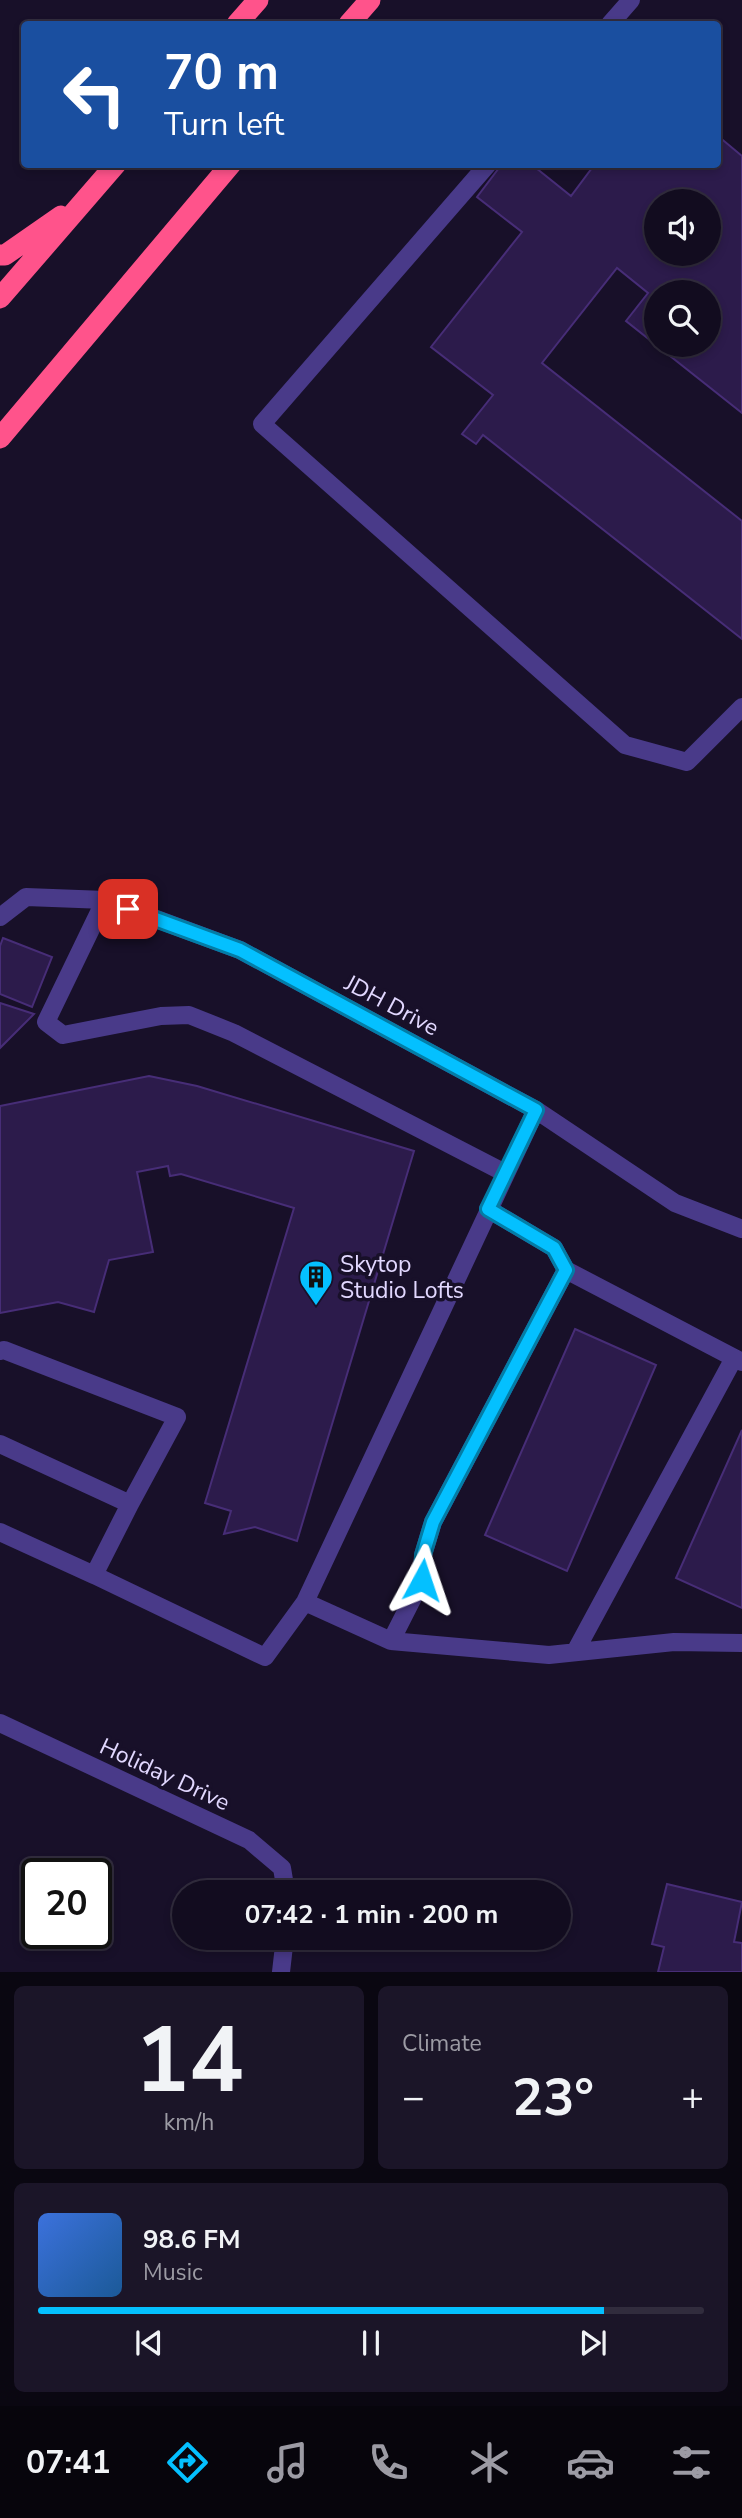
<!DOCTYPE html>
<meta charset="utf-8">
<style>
:root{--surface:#120c1f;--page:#1b1528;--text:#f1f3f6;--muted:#9c9ba4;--line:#312c3d;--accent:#04c0ff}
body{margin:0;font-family:"Nunito Sans",sans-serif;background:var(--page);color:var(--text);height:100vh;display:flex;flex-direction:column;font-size:26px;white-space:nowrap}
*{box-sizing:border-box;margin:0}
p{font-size:23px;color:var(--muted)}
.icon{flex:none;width:38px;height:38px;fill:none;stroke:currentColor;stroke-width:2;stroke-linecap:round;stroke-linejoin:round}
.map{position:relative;height:1972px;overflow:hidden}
.side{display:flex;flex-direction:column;gap:14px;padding:14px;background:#0a0711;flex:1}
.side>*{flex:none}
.hud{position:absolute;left:21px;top:21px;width:700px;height:147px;border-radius:7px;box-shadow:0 4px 10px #0003,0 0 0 2px var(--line);background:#1a4fa0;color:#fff;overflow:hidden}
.controls{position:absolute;left:644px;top:189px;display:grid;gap:14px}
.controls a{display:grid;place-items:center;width:77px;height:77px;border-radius:50%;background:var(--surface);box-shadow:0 4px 10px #0003,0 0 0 2px var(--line);font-size:35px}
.speed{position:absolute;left:21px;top:1858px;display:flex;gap:14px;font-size:35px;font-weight:700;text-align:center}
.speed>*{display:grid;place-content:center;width:91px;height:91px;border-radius:50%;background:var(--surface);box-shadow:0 4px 10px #0003,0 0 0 2px var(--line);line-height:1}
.speed .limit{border:4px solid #111;border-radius:10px;background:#fff;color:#111}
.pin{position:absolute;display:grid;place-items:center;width:60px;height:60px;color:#fff;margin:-30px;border-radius:14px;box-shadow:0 4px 10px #0006}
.me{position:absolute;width:77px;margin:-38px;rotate:5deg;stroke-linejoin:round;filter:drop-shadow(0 0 5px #0008)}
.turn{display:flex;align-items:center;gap:24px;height:147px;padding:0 28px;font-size:32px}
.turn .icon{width:91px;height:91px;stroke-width:2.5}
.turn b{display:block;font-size:49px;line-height:60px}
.big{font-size:52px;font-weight:700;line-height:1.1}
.side .tile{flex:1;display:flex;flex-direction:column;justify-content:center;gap:10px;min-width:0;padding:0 24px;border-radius:10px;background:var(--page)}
.side .dial{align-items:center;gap:0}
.dial b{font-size:91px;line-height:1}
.song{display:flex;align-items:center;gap:21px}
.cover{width:84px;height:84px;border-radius:10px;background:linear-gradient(135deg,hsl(220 70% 55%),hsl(210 70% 35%))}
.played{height:7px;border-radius:4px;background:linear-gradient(90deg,var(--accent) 85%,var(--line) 85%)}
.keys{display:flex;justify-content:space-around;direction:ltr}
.heat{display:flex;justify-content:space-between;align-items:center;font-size:38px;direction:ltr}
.side .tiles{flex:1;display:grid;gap:14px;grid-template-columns:1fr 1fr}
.tile:last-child{grid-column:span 2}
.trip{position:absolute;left:172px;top:1880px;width:399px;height:70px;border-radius:35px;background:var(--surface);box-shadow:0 4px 10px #0003,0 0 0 2px var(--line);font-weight:700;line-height:70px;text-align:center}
.tabs{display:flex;height:112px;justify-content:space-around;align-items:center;background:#07050c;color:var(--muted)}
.tabs .icon{width:49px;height:49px}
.tabs .active{color:var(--accent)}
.tabs b{font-size:32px;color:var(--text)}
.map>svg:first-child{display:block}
.building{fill:#2c1b4b;stroke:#472d77;stroke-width:2;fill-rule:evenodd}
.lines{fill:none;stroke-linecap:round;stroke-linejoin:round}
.lane{stroke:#493a89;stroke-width:18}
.street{stroke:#493a89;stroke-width:18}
.highway{stroke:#ff538b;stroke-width:21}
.route-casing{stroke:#037da6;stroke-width:18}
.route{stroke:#04c0ff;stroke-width:12}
.labels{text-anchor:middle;stroke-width:7;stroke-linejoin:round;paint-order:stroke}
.street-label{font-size:23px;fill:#e2d8ff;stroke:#181029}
.poi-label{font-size:23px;fill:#e2d8ff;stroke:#181029;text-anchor:start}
</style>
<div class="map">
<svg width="742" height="1972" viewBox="0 0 742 1972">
<rect width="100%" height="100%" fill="#181029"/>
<path class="building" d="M 718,136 L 742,156 L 742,413 L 626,321 L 648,293 L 617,268 L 542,363 L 742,521 L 742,639 L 483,435 L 476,444 L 462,434 L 493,395 L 431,347 L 522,232 L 477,197 L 502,164 L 531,164 L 571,196 L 595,164 L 718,164 ZM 656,201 L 709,201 L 709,254 L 656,254 ZM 656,292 L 709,292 L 709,345 L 656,345 Z
M 3,938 L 52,957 L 32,1007 L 0,994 L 0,946 Z
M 0,1003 L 34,1014 L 0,1048 Z
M 149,1076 L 197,1086 L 414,1151 L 297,1541 L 255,1527 L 224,1534 L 231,1511 L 205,1503 L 294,1208 L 181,1174 L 170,1176 L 168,1166 L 137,1172 L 153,1252 L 109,1260 L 94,1312 L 58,1302 L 0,1313 L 0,1106 Z
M 575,1329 L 656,1365 L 567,1571 L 485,1535 Z
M 742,1430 L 742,1608 L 676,1578 Z
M 667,1884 L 742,1902 L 734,1942 L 742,1943 L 742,1972 L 658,1972 L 664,1947 L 652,1944 Z"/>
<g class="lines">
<path class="lane" d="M 610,24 L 631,0
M 488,164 L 262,424 L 625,745 L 687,762 L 742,707
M 105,900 L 46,1022 L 63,1035 L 161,1016 L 189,1015 L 234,1033 L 505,1173
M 0,917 L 26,897 L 105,900 L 240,950 L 536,1110 L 675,1203 L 742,1229
M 566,1270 L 742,1362
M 0,1351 L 4,1350 L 177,1417 L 130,1504
M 0,1444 L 130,1504 L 94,1575 L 265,1657 L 305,1602 L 536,1110
M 0,1532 L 94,1575
M 305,1602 L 391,1641 L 422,1580 L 423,1555 L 433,1522 L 566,1270 L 554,1248 L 488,1209
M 391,1641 L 549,1655 L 674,1642 L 742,1643
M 575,1652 L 734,1358"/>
<path class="street" d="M 0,1723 L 249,1840 L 282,1868 L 286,1892
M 281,1972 L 285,1937"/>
<path class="highway" d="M 237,24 L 258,0
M 349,24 L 370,0
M 0,255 L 5,255 L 61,216
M 0,298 L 116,164
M 0,438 L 231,164"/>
</g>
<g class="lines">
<g class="route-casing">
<path id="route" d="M 128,909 L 240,950 L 536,1110 L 488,1209 L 554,1248 L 566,1270 L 433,1522 L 423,1555 L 422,1580"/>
</g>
<use href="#route" class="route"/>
</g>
<defs>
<g id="building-pin" transform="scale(1.75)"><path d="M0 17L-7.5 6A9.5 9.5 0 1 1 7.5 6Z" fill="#04c0ff" stroke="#181029"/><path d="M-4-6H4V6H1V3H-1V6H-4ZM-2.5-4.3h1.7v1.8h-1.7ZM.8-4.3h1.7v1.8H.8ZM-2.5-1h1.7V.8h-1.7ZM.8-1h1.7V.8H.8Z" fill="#111"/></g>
</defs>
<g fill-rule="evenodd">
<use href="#building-pin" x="316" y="1277"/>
</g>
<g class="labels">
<g class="street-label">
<text transform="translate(392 1005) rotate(28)" y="8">JDH Drive</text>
<text transform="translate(165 1774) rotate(25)" y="8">Holiday Drive</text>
</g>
<g class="poi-label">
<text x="340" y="1272">Skytop<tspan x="340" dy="26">Studio Lofts</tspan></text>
</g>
</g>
</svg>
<div class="controls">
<a><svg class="icon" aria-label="sound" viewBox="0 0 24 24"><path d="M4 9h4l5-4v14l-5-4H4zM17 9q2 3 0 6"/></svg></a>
<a><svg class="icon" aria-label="search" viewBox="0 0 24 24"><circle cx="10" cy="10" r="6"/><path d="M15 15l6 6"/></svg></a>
</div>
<div class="speed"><div class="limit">20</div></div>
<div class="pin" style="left:128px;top:909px;background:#d93025"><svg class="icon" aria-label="arrive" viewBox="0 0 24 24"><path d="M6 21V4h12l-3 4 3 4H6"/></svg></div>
<svg class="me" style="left:422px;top:1580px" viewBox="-20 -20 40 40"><path d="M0-17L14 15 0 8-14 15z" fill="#04c0ff" stroke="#fff" stroke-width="4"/></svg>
<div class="trip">07:42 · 1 min · 200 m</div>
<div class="hud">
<div class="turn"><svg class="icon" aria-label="left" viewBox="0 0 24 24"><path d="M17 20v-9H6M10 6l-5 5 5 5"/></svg><div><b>70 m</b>Turn left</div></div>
</div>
</div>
<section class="side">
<div class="tiles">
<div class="tile dial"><b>14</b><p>km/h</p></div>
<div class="tile"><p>Climate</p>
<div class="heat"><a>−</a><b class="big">23°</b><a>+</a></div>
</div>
<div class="tile">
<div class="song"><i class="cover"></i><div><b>98.6 FM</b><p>Music</p></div></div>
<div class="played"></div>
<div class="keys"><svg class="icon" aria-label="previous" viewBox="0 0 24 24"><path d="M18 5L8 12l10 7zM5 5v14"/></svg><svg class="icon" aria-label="pause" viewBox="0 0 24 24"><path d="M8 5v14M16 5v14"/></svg><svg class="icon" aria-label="next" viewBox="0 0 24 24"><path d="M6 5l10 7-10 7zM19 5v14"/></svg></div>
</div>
</div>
</section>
<nav class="tabs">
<b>07:41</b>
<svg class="icon active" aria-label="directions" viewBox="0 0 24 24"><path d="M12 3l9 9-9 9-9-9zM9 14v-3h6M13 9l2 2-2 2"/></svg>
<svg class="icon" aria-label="music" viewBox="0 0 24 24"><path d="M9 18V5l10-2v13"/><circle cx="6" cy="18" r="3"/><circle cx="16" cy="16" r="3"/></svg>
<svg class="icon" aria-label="phone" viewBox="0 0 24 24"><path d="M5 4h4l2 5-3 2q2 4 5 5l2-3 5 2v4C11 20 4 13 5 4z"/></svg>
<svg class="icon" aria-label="climate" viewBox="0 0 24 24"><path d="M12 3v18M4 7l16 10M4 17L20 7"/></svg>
<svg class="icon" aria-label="car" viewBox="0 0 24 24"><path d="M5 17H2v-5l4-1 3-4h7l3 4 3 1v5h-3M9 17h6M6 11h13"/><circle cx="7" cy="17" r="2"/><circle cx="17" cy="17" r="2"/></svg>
<svg class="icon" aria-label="filters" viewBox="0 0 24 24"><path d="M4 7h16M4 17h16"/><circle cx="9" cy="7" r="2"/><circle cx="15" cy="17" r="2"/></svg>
</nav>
